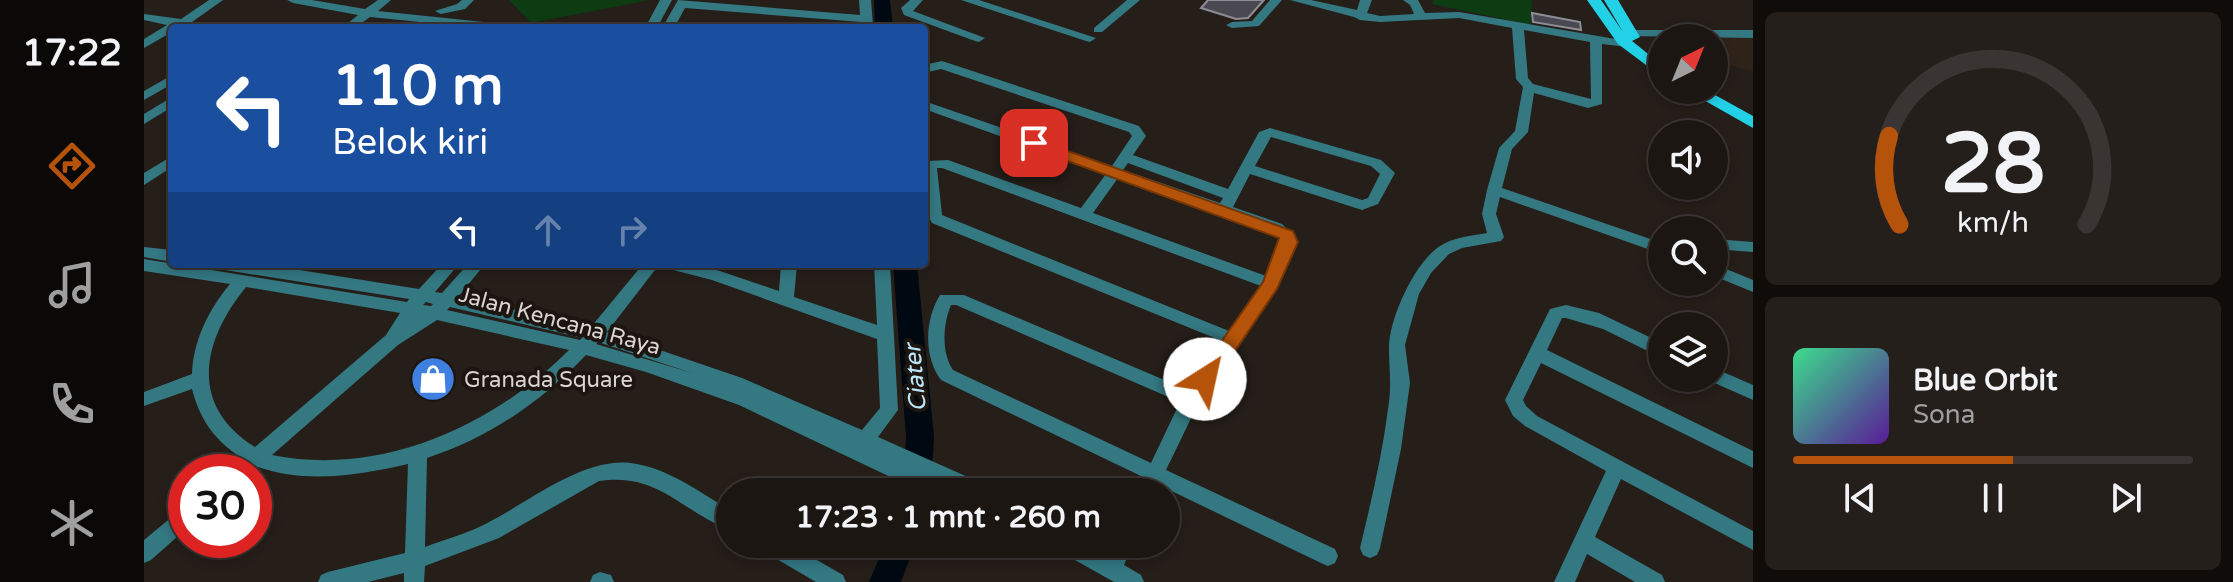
<!DOCTYPE html>
<html lang="id">
<meta charset="utf-8">
<style>
:root{--surface:#1c1613;--page:#251f1c;--text:#f1f3f6;--muted:#a09fa0;--line:#3a3533;--accent:#b45309}
body{margin:0;font-family:"Varela Round",sans-serif;background:var(--page);color:var(--text);height:100vh;display:flex;flex-direction:column;font-size:30px;white-space:nowrap}
*{box-sizing:border-box;margin:0}
p{font-size:26px;color:var(--muted)}
.icon{flex:none;width:44px;height:44px;fill:none;stroke:currentColor;stroke-width:2;stroke-linecap:round;stroke-linejoin:round}
.map{position:relative;flex:1;overflow:hidden}
.details{display:flex;flex-direction:column;gap:12px;padding:12px;background:#0f0c0a;width:480px}
.details>*{flex:none}
.top-card{position:absolute;left:24px;top:24px;width:760px;height:244px;border-radius:8px;box-shadow:0 4px 12px #0003,0 0 0 2px var(--line);background:#1a4fa0;color:#fff;overflow:hidden}
.needle{width:52px;rotate:43deg}
.controls{position:absolute;left:1504px;top:24px;display:grid;gap:16px}
.controls a{display:grid;place-items:center;width:80px;height:80px;border-radius:50%;background:var(--surface);box-shadow:0 4px 12px #0003,0 0 0 2px var(--line);font-size:40px}
.speed{position:absolute;left:24px;top:454px;display:flex;gap:16px;font-size:40px;font-weight:700;text-align:center}
.speed>*{display:grid;place-content:center;width:104px;height:104px;border-radius:50%;background:var(--surface);box-shadow:0 4px 12px #0003,0 0 0 2px var(--line);line-height:1}
.speed .limit{border:12px solid #d22;background:#fff;color:#111}
.pin{position:absolute;display:grid;place-items:center;width:68px;height:68px;color:#fff;margin:-34px;border-radius:16px;box-shadow:0 4px 12px #0006}
.me{position:absolute;width:88px;margin:-44px;rotate:35deg;stroke-linejoin:round;filter:drop-shadow(0 0 6px #0008)}
.turn{display:flex;align-items:center;gap:28px;height:168px;padding:0 32px;font-size:36px}
.turn .icon{width:104px;height:104px;stroke-width:2.5}
.turn b{display:block;font-size:56px;line-height:68px}
.lanes{display:flex;align-items:center;height:76px;padding:0 32px;background:#0003;justify-content:center;gap:40px;direction:ltr}
.lanes .off{opacity:.35}
.details .card{flex:1;display:flex;flex-direction:column;justify-content:center;gap:12px;min-width:0;padding:0 28px;border-radius:12px;background:var(--page)}
.details .dial{align-items:center;gap:0}
.dial svg{height:208px;overflow:visible;fill:none;stroke:var(--line);stroke-width:7;stroke-linecap:round;text-anchor:middle}
.dial text{fill:var(--text);stroke:none}
.song{display:flex;align-items:center;gap:24px}
.cover{width:96px;height:96px;border-radius:12px;background:linear-gradient(135deg,hsl(150 70% 55%),hsl(270 70% 35%))}
.played{height:8px;border-radius:4px;background:linear-gradient(90deg,var(--accent) 55%,var(--line) 55%)}
.keys{display:flex;justify-content:space-around;direction:ltr}
.trip{position:absolute;left:572px;top:478px;width:464px;height:80px;border-radius:40px;background:var(--surface);box-shadow:0 4px 12px #0003,0 0 0 2px var(--line);font-weight:700;line-height:80px;text-align:center}
main{display:flex;flex:1;min-height:0}
.tab-bar{display:flex;flex-direction:column;width:144px;justify-content:space-around;align-items:center;background:#0b0908;color:var(--muted)}
.tab-bar .icon{width:56px;height:56px}
.tab-bar .active{color:var(--accent)}
.tab-bar b{font-size:36px;color:var(--text)}
.map>svg:first-child{display:block}
.built{fill:#2f2319}
.green{fill:#0d3b12}
.lines{fill:none;stroke-linecap:round;stroke-linejoin:round}
.river{fill:#000912;fill-rule:evenodd}
.building{fill:#4a4851;stroke:#8f8d96;stroke-width:2}
.minor{fill:#347882;fill-rule:evenodd}
.major{fill:#23d1e6;fill-rule:evenodd}
.route{fill:#b45309;stroke:#753606;stroke-width:2}
.labels{text-anchor:middle;stroke-width:8;stroke-linejoin:round;paint-order:stroke}
.street-label{font-size:22px;fill:#d9d5d1;stroke:#1c1510}
.poi-label{font-size:22px;fill:#d9d5d1;stroke:#1c1510;text-anchor:start}
.water-label{font-size:24px;font-style:italic;fill:#bce5f7;stroke:#1c1510}
</style>
<main>
<nav class="tab-bar">
<b>17:22</b>
<svg class="icon active" aria-label="directions" viewBox="0 0 24 24"><path d="M12 3l9 9-9 9-9-9zM9 14v-3h6M13 9l2 2-2 2"/></svg>
<svg class="icon" aria-label="music" viewBox="0 0 24 24"><path d="M9 18V5l10-2v13"/><circle cx="6" cy="18" r="3"/><circle cx="16" cy="16" r="3"/></svg>
<svg class="icon" aria-label="phone" viewBox="0 0 24 24"><path d="M5 4h4l2 5-3 2q2 4 5 5l2-3 5 2v4C11 20 4 13 5 4z"/></svg>
<svg class="icon" aria-label="climate" viewBox="0 0 24 24"><path d="M12 3v18M4 7l16 10M4 17L20 7"/></svg>
</nav>
<div class="map">
<svg width="1609" height="582" viewBox="0 0 1609 582">
<rect width="100%" height="100%" fill="#251e19"/>
<path class="built" d="M 1566,36 L 1609,38 L 1609,71 L 1570,62 L 1570,38 Z"/>
<path class="green" d="M 365,0 L 506,0 L 387,23 Z
M 1289,0 L 1388,0 L 1387,25 L 1288,4 Z"/>
<g class="lines">
<path class="river" d="M 730,0 L 746,0 L 749,28 L 731,28 Z
M 749,264 L 773,264 L 790,437 L 787,492 L 759,492 L 762,437 Z
M 741,544 L 771,544 L 757,582 L 725,582 Z"/>
</g>
<path class="building" d="M 1064,0 L 1120,0 L 1104,18 L 1092,19 L 1057,8 Z
M 1388,13 L 1436,22 L 1437,30 L 1389,22 Z"/>
<g class="lines">
<path class="minor" d="M 65,0 L 79,0 L 48,22 L 67,28 L 28,28 L 28,32 L 0,48 L 0,39 L 23,25 L 0,20 L 0,14 L 37,19 Z
M 143,0 L 168,0 L 221,9 L 234,0 L 247,0 L 234,11 L 369,25 L 375,28 L 335,28 L 226,17 L 211,28 L 198,28 L 214,15 L 149,3 Z
M 318,0 L 330,0 L 321,9 L 297,14 L 291,11 L 313,4 Z
M 516,0 L 528,0 L 513,28 L 501,28 Z
M 534,0 L 716,15 L 715,0 L 727,0 L 729,26 L 719,28 L 717,22 L 541,8 L 530,28 L 518,28 Z
M 766,0 L 779,0 L 769,11 L 841,38 L 835,42 L 831,41 L 760,15 L 757,8 Z
M 817,0 L 835,0 L 952,38 L 946,42 L 942,41 Z
M 983,0 L 996,0 L 958,32 L 950,32 L 950,28 Z
M 1126,0 L 1138,0 L 1115,26 L 1088,28 L 1082,25 L 1088,22 L 1108,21 Z
M 1146,0 L 1167,0 L 1213,10 L 1216,0 L 1228,0 L 1223,13 L 1236,16 L 1270,14 L 1266,5 L 1259,0 L 1274,0 L 1281,13 L 1315,12 L 1483,41 L 1483,47 L 1458,44 L 1458,104 L 1444,108 L 1390,93 L 1384,132 L 1368,149 L 1358,188 L 1518,243 L 1518,254 L 1356,197 L 1352,214 L 1360,237 L 1357,241 L 1318,248 L 1305,254 L 1287,273 L 1275,294 L 1261,345 L 1266,383 L 1257,449 L 1236,548 L 1233,555 L 1226,558 L 1219,555 L 1216,548 C 1227,502 1238,456 1244,409 C 1248,385 1245,370 1245,348 C 1245,318 1271,262 1296,246 C 1310,237 1327,236 1343,233 L 1338,214 L 1343,190 L 1355,148 L 1371,131 L 1379,87 L 1372,79 L 1368,28 L 1315,18 L 1236,22 L 1216,20 L 1210,17 ZM 1380,30 L 1446,42 L 1447,99 L 1389,84 L 1384,78 Z
M 1486,30 L 1609,30 L 1609,38 L 1482,36 L 1480,34 Z
M 798,61 L 995,126 L 1002,136 L 989,155 L 1084,189 L 1115,132 L 1126,128 L 1237,160 L 1251,173 L 1234,204 L 1218,210 L 1106,174 L 1089,207 L 1138,224 L 1153,238 L 1133,288 L 1054,404 L 1022,470 L 1191,549 L 1194,556 L 1191,563 L 1184,566 L 1177,563 L 1015,485 L 1012,492 L 992,492 L 999,477 L 797,380 C 779,356 781,319 796,295 L 820,295 L 1044,390 L 1078,341 L 788,223 C 779,208 774,175 784,161 L 804,160 L 937,208 L 962,174 L 780,109 L 780,101 L 968,166 L 988,136 L 985,132 L 797,69 L 780,73 L 780,65 ZM 1127,137 L 1227,166 L 1236,174 L 1224,198 L 1218,200 L 1111,166 ZM 984,163 L 1079,198 L 1076,203 L 979,170 ZM 793,168 L 798,168 L 1117,286 L 1085,331 L 798,215 ZM 974,178 L 1072,212 L 1074,216 C 1094,219 1120,225 1137,239 L 1122,276 L 949,213 ZM 807,305 L 812,305 L 1036,402 L 1007,463 L 809,370 C 797,352 799,324 807,305 Z
M 28,75 L 28,84 L 0,100 L 0,91 Z
M 28,97 L 28,107 L 0,124 L 0,114 Z
M 28,156 L 28,167 L 0,185 L 0,173 Z
M 1570,239 L 1609,242 L 1609,252 L 1570,249 Z
M 0,247 L 28,250 L 28,262 L 0,257 Z
M 0,259 L 263,302 L 265,299 L 81,270 L 73,264 L 118,264 L 275,289 L 298,264 L 315,264 L 291,292 L 298,293 L 324,264 L 341,264 L 314,297 L 447,327 L 499,264 L 546,264 L 576,271 L 635,291 L 637,264 L 653,264 L 650,297 L 733,325 L 730,264 L 746,264 L 754,410 L 734,437 L 844,486 L 847,492 L 817,492 L 805,487 L 808,492 L 778,492 L 595,405 L 502,372 L 442,355 C 398,401 345,438 283,458 L 281,547 C 302,539 325,533 345,522 C 386,501 439,458 486,463 C 523,467 555,492 586,510 L 586,530 C 537,511 514,472 455,481 L 355,538 L 281,566 L 280,582 L 260,582 L 260,573 L 224,582 L 174,582 L 177,575 L 184,572 L 261,553 L 264,464 C 216,475 162,484 114,467 L 108,472 L 86,472 L 98,458 C 71,441 56,420 48,389 L 0,406 L 0,392 L 48,374 C 49,341 65,309 86,284 L 0,271 ZM 514,266 L 568,280 L 733,339 L 736,408 L 718,430 L 598,378 L 463,332 ZM 102,287 L 256,313 L 242,335 L 111,447 C 44,405 58,341 102,287 ZM 282,302 L 289,304 L 287,306 L 279,305 ZM 306,307 L 438,338 L 436,340 L 303,310 ZM 293,320 L 425,350 C 349,426 237,477 128,455 L 254,345 ZM 454,342 L 548,373 L 452,344 Z
M 1570,264 L 1609,280 L 1609,292 L 1570,276 Z
M 1422,305 L 1455,313 L 1518,343 L 1518,358 L 1459,329 L 1422,318 L 1418,318 L 1403,350 L 1609,451 L 1609,468 L 1397,363 L 1379,400 L 1382,406 L 1393,416 L 1609,531 L 1609,550 L 1477,479 L 1451,537 L 1518,575 L 1521,582 L 1491,582 L 1443,554 L 1431,582 L 1410,582 L 1462,471 L 1381,426 L 1369,416 L 1361,400 L 1406,309 Z
M 1570,368 L 1609,385 L 1609,400 L 1564,380 L 1563,378 L 1570,378 Z
M 42,508 L 42,529 L 7,560 L 0,563 L 0,540 L 35,511 Z
M 616,544 L 645,544 L 699,575 L 702,582 L 672,582 L 619,551 Z
M 912,544 L 941,544 L 964,556 L 969,544 L 989,544 L 980,565 L 997,575 L 1000,582 L 970,582 L 915,551 Z
M 456,572 L 467,575 L 470,582 L 446,582 L 449,575 Z"/>
<path class="major" d="M 1443,0 L 1457,0 L 1479,32 L 1460,0 L 1474,0 L 1496,37 L 1488,41 L 1518,65 L 1518,77 L 1474,44 Z
M 1542,90 L 1562,90 L 1609,116 L 1609,128 Z"/>
</g>
<path class="route" d="M 890,139 L 1149,231 L 1154,242 L 1133,289 L 1068,385 L 1054,385 L 1051,379 L 1119,282 L 1135,238 L 885,147 L 885,140 Z"/>
<defs>
<g id="shop-disc" transform="scale(2.3)"><circle r="9.5" fill="#3f7fe0" stroke="#1c1510"/><path d="M-5-2.5h2.3a2.7 3.5 0 0 1 5.4 0H5L5.5 6h-11ZM-1.5-2.5h3a1.5 2.3 0 0 0-3 0Z" fill="#fff"/></g>
</defs>
<g fill-rule="evenodd">
<use href="#shop-disc" x="289" y="379"/>
</g>
<g class="labels">
<g class="street-label">
<text transform="translate(416 320) rotate(15)" y="8">Jalan Kencana Raya</text>
</g>
<g class="poi-label">
<text x="320" y="387">Granada Square</text>
</g>
<g class="water-label">
<text transform="translate(771 378) rotate(-95)" y="8">Ciater</text>
</g>
</g>
</svg>
<div class="controls">
<a><svg class="needle" viewBox="-14 -14 28 28"><path d="M0-13l5 13h-10z" fill="#e53935"/><path d="M0 13l5-13h-10z" fill="#a09fa0"/></svg></a>
<a><svg class="icon" aria-label="sound" viewBox="0 0 24 24"><path d="M4 9h4l5-4v14l-5-4H4zM17 9q2 3 0 6"/></svg></a>
<a><svg class="icon" aria-label="search" viewBox="0 0 24 24"><circle cx="10" cy="10" r="6"/><path d="M15 15l6 6"/></svg></a>
<a><svg class="icon" aria-label="layers" viewBox="0 0 24 24"><path d="M12 4l9 5-9 5-9-5zM3 14l9 5 9-5"/></svg></a>
</div>
<div class="speed"><div class="limit">30</div></div>
<div class="pin" style="left:890px;top:143px;background:#d93025"><svg class="icon" aria-label="arrive" viewBox="0 0 24 24"><path d="M6 21V4h12l-3 4 3 4H6"/></svg></div>
<svg class="me" style="left:1061px;top:379px" viewBox="-20 -20 40 40"><circle r="19" fill="#fff"/><path d="M0-13L10 11 0 6-10 11z" fill="#b45309"/></svg>
<div class="trip">17:23 · 1 mnt · 260 m</div>
<div class="top-card">
<div class="turn"><svg class="icon" aria-label="left" viewBox="0 0 24 24"><path d="M17 20v-9H6M10 6l-5 5 5 5"/></svg><div><b>110 m</b>Belok kiri</div></div>
<div class="lanes"><svg class="icon" aria-label="left" viewBox="0 0 24 24"><path d="M17 20v-9H6M10 6l-5 5 5 5"/></svg><svg class="icon off" aria-label="ahead" viewBox="0 0 24 24"><path d="M12 20V5M6 11l6-6 6 6"/></svg><svg class="icon off" aria-label="right" viewBox="0 0 24 24"><path d="M7 20v-9h11M14 6l5 5-5 5"/></svg></div>
</div>
</div>
<section class="details">
<div class="card dial"><svg viewBox="0 0 100 80">
<path d="M14 69A42 42 0 1 1 86 69"/>
<path d="M14 69A42 42 0 0 1 10 35" stroke="#b45309"/>
<text x="50" y="56" font-size="32" font-weight="700">28</text>
<text x="50" y="72" font-size="11">km/h</text>
</svg></div>
<div class="card">
<div class="song"><i class="cover"></i><div><b>Blue Orbit</b><p>Sona</p></div></div>
<div class="played"></div>
<div class="keys"><svg class="icon" aria-label="previous" viewBox="0 0 24 24"><path d="M18 5L8 12l10 7zM5 5v14"/></svg><svg class="icon" aria-label="pause" viewBox="0 0 24 24"><path d="M8 5v14M16 5v14"/></svg><svg class="icon" aria-label="next" viewBox="0 0 24 24"><path d="M6 5l10 7-10 7zM19 5v14"/></svg></div>
</div>
</section>
</main>
